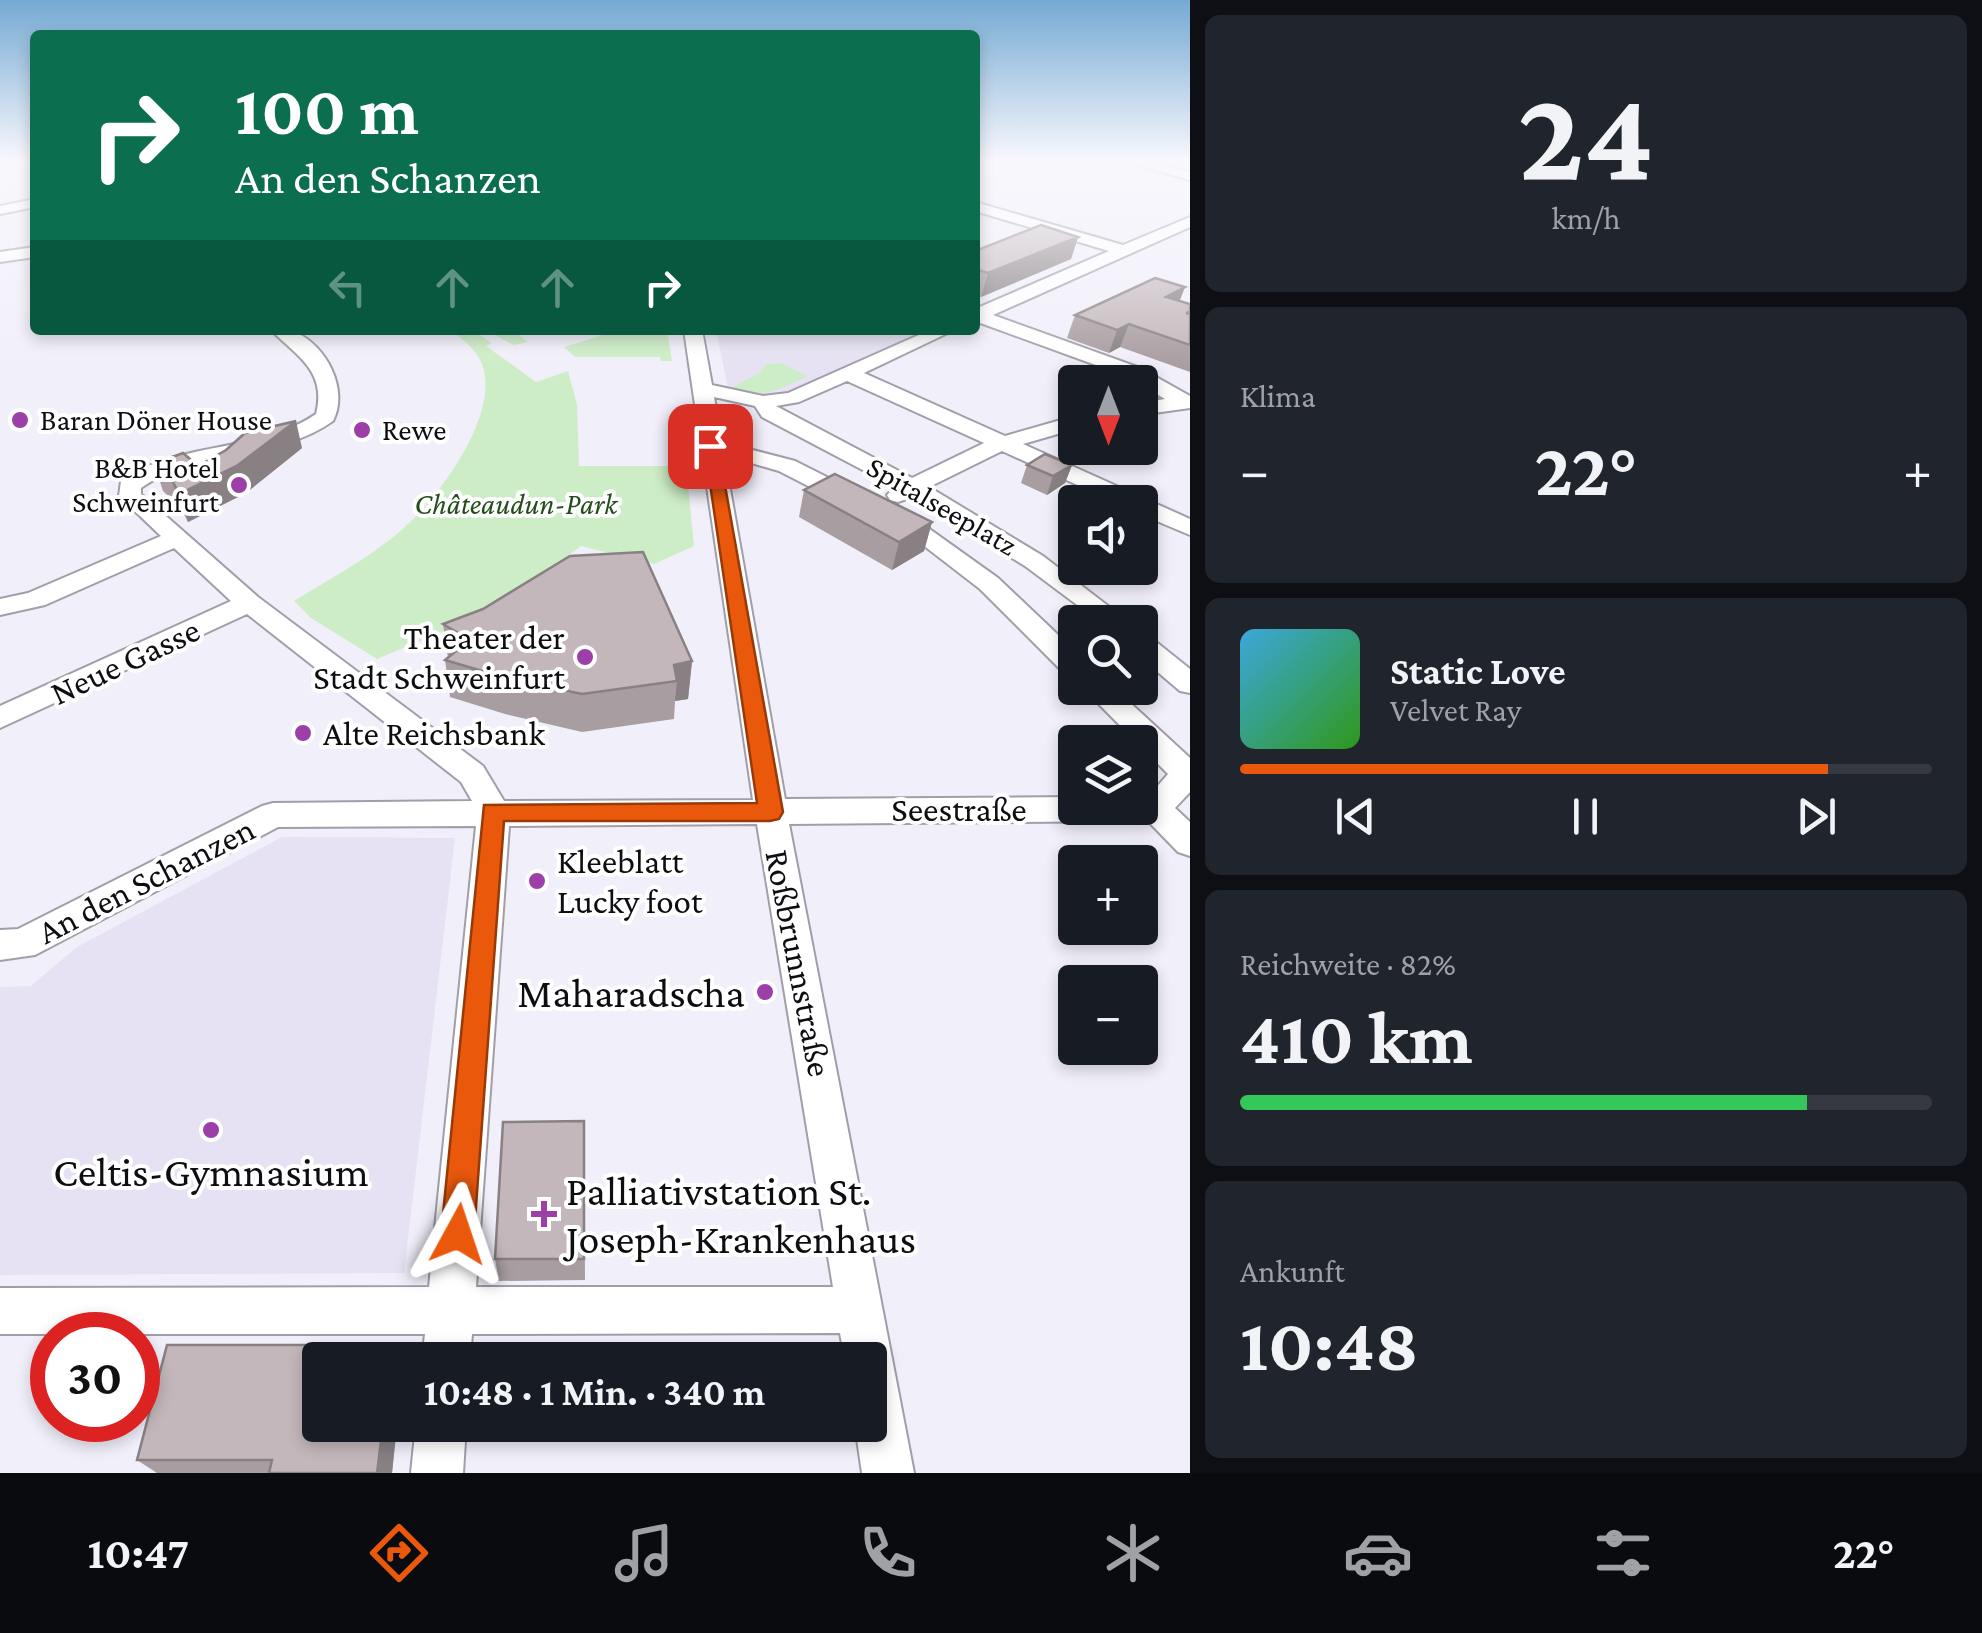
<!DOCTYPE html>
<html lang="de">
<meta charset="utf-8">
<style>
:root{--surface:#171b24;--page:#20242c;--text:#f1f3f6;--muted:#9ea1a6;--line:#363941;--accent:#ea580c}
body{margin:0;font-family:"Crimson Pro",serif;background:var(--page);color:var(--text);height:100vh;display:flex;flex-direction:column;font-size:38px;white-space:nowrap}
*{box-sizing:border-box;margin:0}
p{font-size:32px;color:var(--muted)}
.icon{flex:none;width:55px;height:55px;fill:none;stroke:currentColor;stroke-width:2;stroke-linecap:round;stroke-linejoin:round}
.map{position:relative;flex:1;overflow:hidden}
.details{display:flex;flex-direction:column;gap:15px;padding:15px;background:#0d0f14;width:792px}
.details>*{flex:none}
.guide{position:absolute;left:30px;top:30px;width:950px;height:305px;border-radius:10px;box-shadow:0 5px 15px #0003;background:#0b6e4f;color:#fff;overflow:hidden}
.needle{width:65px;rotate:180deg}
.fabs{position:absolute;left:1058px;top:365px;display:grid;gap:20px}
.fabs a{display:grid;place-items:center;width:100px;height:100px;border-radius:10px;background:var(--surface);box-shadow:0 5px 15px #0003;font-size:50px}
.speed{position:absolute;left:30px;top:1312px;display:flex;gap:20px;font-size:50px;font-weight:700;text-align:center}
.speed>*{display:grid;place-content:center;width:130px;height:130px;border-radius:50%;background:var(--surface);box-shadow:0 5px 15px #0003;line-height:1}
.speed .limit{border:15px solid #d22;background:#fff;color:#111}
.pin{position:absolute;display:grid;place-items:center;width:85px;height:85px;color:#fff;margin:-42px;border-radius:20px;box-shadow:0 5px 15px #0006}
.me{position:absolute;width:110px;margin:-55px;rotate:5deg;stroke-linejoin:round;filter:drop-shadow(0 0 8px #0008)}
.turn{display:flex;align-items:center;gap:35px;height:210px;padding:0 40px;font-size:45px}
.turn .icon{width:130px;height:130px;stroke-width:2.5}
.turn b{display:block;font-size:70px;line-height:85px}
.lanes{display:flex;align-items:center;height:95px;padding:0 40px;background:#0003;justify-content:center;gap:50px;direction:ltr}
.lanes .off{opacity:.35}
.big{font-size:75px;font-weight:700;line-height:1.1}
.details .tile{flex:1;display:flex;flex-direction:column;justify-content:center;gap:15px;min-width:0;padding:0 35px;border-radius:15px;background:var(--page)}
.details .dial{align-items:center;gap:0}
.dial b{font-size:130px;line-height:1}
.song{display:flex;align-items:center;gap:30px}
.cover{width:120px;height:120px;border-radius:15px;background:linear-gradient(135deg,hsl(200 70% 55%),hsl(110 70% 35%))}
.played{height:10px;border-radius:5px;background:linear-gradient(90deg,var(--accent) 85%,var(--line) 85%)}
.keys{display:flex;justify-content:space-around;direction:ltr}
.heat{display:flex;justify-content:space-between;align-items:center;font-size:55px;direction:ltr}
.charge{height:15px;border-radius:8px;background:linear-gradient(90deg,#34c759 82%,var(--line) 0)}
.trip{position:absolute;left:302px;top:1342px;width:585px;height:100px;border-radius:10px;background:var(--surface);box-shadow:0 5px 15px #0003;font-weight:700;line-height:100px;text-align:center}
.dock{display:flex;height:160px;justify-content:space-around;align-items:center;background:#090b0e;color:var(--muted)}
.dock .icon{width:70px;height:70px}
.dock .on{color:var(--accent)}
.dock b{font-size:45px;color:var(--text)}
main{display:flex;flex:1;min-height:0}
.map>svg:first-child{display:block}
.built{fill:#e6e2f3}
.green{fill:#cdedc6}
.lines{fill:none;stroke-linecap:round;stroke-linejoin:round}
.minor-casing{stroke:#a19ea9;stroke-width:4}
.minor{fill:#fff;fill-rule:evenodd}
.wall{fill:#a89da1}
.shaded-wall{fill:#888083}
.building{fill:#c3b7bb;stroke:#888083;stroke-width:2.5}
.route{fill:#ea580c;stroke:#983908;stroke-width:2.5}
.poi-dot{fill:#9c3fa9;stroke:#fff;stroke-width:4}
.labels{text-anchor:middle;stroke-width:8;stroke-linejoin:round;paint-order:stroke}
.far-poi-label{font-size:30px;fill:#0e0d11;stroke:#fff;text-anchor:start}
.far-park-label{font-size:30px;font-style:italic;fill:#234e19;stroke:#fff}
.far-street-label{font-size:30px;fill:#0e0d11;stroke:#fff}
.poi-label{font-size:35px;fill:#0e0d11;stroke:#fff;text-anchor:start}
.street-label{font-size:35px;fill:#0e0d11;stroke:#fff}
.near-poi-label{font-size:42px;fill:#0e0d11;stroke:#fff;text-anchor:end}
</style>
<main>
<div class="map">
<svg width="1190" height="1473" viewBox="0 0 1190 1473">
<rect width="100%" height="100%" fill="#f1effa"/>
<path class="built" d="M 716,330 L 937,330 L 780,398 L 741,397 L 728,388 Z
M 282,837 L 455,838 L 404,1273 L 0,1275 L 0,987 L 31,986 L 77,947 Z"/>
<path class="green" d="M 451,330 L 512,330 L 528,342 L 514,345 L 489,332 L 480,335 L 492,343 L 486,346 L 536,382 L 568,371 L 577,405 L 579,466 L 686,466 L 694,546 L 654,564 L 581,546 L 492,611 L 377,659 L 311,618 L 294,601 C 336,575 385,550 419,513 C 450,480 499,410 482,364 C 476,349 463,340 451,330 Z
M 619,330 L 667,330 L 672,361 L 661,361 L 660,357 L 575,357 L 564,347 Z
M 780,363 L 808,376 C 780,389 760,401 730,388 L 758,374 L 767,364 Z"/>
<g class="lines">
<g class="minor-casing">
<path id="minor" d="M 975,161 L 994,161 L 975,169 Z
M 1123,161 L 1144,161 L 1190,172 L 1190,180 Z
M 35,199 L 35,207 L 0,214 L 0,206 Z
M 975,202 L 1123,245 L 1190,217 L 1190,227 L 993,315 L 1140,368 L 1190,396 L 1190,408 L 1140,415 L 1140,403 L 1165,399 L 1126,376 L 975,321 L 975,309 L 1109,251 L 975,211 Z
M 35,247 L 35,257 L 0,262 L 0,252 Z
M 271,330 C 279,330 288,329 295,332 C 327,346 349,390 333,421 C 276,462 198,447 141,488 L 141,494 L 258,597 L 483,766 L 504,801 L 753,800 L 684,330 L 702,330 L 712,385 L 763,396 L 788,393 L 930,330 L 954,330 L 864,373 L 1005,436 L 1075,416 L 1075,429 L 1023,444 L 1190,519 L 1190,535 L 1140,514 L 1140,502 L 1115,502 L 1002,451 L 929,487 L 1043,556 L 1129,622 L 1100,622 L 1025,566 L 912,497 L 898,502 L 890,500 L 887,495 L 895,487 L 762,417 L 755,406 L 714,397 L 722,442 L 795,461 L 928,528 L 998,578 L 1075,651 L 1075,676 L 1065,674 L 980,589 L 923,545 L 779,471 L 724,455 L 785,799 L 1075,797 L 1075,808 L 1140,808 L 1140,797 L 1148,797 L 1168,774 L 1083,688 L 1114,688 L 1190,758 L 1190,792 L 1175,808 L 1190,822 L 1190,856 L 1178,852 L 1148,821 L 789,824 L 914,1473 L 862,1473 L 855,1425 L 870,1425 L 870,1360 L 845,1360 L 840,1333 L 472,1334 L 470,1360 L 422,1360 L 425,1334 L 0,1334 L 0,1288 L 429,1287 L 476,826 L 278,827 L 35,955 L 0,960 L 0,930 L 18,929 L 262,806 L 273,803 L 472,801 L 461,782 L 247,614 L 0,728 L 0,706 L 231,601 L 174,548 L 45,605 L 0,615 L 0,599 L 28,593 L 161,536 L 119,496 L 121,481 C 180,440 258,454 316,414 C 327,371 297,356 271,330 ZM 847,381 L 984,443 L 912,478 L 776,406 L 799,402 ZM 757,824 L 833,1287 L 476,1287 L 509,826 Z
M 1140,634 L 1150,637 L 1190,669 L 1190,693 L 1180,691 L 1140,657 Z
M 416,1425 L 466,1425 L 463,1473 L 411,1473 Z"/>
</g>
<use href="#minor" class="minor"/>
</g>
<path class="wall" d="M 1078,237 L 1071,259 L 981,297 L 975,295 L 975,251 Z
M 1185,287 L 1179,301 L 1190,304 L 1190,372 L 1120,347 L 1109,353 L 1067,338 L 1075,315 Z
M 302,448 L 246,493 L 188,522 L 181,508 L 163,491 L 154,464 L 198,466 Z
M 1027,465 L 1072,465 L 1065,483 L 1047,495 L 1021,483 Z
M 804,490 L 932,522 L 924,551 L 892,570 L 799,517 Z
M 443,624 L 692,661 L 688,699 L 675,701 L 674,719 L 582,732 L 505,714 L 450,697 L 445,660 L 448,658 Z
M 584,1121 L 585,1280 L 499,1281 L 495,1259 Z
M 167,1345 L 392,1345 L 399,1360 L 320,1360 L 320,1425 L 397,1425 L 392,1473 L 157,1473 L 137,1460 Z"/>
<path class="shaded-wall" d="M 1078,237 L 1071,259 L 981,297 L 988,273 Z
M 1185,287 L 1176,310 L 1166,297 Z
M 1129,324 L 1120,347 L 1109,353 L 1117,330 Z
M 296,421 L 302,448 L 246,493 L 188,522 L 179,494 Z
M 1072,465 L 1065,483 L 1047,495 L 1053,476 Z
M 932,522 L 924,551 L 892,570 L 899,542 Z
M 692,661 L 688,699 L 675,701 L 677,681 L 674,665 Z
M 392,1345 L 399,1360 L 391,1360 Z
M 383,1425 L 397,1425 L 392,1473 L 377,1473 Z"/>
<path class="building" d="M 1041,225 L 1078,237 L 988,273 L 975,269 L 975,251 Z
M 1155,278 L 1185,287 L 1166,297 L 1190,304 L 1190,312 L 1186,313 L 1190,314 L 1190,345 L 1129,324 L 1117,330 L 1075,315 Z
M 296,421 L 238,465 L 179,494 L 172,480 L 154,464 L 183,453 L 198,466 L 226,450 L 245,433 Z
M 1045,454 L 1072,465 L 1053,476 L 1027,465 Z
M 835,474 L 932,522 L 899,542 L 804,490 Z
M 643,552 L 692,661 L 674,665 L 677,681 L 582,694 L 502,677 L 445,660 L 470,640 L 443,624 L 483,609 L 570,556 Z
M 584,1121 L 584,1259 L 495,1259 L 503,1122 Z
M 167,1345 L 392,1345 L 391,1360 L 320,1360 L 320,1425 L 383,1425 L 377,1473 L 269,1473 L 272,1460 L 137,1460 Z"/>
<linearGradient id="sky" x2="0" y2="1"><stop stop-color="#75a9d3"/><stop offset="0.44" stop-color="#f9f8fd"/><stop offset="1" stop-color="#f9f8fd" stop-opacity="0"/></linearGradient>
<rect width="1190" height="367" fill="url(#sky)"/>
<path class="route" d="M 704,443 L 718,446 L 783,812 L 779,819 L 770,821 L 504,821 L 474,1234 L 469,1246 L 458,1251 L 446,1246 L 441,1234 L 484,805 L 757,803 Z"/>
<g class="poi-dot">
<circle cx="20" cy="420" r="10"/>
<circle cx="362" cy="430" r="10"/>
<circle cx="239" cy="485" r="10"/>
<circle cx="585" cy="657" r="10"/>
<circle cx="303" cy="733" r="10"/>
<circle cx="537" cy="881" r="10"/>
<circle cx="765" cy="992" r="10"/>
<circle cx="211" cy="1130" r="10"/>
<path d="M539 1199h10v10h10v10h-10v10h-10v-10h-10v-10h10z"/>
</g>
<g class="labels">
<g class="far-poi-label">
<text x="40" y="430">Baran Döner House</text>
<text x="382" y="440">Rewe</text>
<text x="219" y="478" text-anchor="end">B&amp;B Hotel<tspan x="219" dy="34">Schweinfurt</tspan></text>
</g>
<g class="far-park-label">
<text x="516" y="514">Châteaudun-Park</text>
</g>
<g class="far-street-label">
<text transform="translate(942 506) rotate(30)" y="10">Spitalseeplatz</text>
</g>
<g class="poi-label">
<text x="565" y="649" text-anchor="end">Theater der<tspan x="565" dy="40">Stadt Schweinfurt</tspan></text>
<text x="323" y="745">Alte Reichsbank</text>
<text x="557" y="873">Kleeblatt<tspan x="557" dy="40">Lucky foot</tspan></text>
</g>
<g class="street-label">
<text transform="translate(125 661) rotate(-25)" y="12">Neue Gasse</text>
<text x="959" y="821">Seestraße</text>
<text transform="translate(146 880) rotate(-27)" y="12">An den Schanzen</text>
<text transform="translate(799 963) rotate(79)" y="12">Roßbrunnstraße</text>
</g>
<g class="near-poi-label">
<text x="745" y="1007">Maharadscha</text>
<text x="211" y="1186" text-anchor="middle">Celtis-Gymnasium</text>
<text x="566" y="1205" text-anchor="start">Palliativstation St.<tspan x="566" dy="48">Joseph-Krankenhaus</tspan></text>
</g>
</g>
</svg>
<div class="fabs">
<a><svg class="needle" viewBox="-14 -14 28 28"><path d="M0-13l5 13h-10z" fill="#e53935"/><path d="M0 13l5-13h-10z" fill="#9ea1a6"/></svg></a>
<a><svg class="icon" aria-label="sound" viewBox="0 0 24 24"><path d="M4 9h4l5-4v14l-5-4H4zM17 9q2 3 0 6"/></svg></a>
<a><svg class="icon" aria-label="search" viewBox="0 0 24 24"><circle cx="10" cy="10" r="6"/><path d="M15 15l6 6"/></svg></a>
<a><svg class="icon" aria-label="layers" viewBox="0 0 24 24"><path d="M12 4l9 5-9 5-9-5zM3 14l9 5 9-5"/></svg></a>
<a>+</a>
<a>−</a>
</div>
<div class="speed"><div class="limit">30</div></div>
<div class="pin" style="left:710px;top:446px;background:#d93025"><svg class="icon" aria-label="arrive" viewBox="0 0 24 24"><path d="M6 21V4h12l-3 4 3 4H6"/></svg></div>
<svg class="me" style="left:458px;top:1234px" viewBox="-20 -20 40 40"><path d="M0-17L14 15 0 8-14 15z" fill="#ea580c" stroke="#fff" stroke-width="4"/></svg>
<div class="trip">10:48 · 1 Min. · 340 m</div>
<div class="guide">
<div class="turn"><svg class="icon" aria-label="right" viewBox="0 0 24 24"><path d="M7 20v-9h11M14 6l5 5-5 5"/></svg><div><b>100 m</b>An den Schanzen</div></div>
<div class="lanes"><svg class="icon off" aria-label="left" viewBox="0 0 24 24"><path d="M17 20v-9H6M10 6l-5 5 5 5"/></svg><svg class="icon off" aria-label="ahead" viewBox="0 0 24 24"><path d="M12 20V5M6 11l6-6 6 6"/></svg><svg class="icon off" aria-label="ahead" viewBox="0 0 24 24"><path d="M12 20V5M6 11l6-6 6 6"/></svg><svg class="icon" aria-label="right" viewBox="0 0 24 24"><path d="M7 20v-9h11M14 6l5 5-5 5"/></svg></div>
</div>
</div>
<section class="details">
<div class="tile dial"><b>24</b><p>km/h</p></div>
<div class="tile"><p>Klima</p>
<div class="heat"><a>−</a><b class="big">22°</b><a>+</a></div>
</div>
<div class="tile">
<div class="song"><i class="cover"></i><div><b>Static Love</b><p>Velvet Ray</p></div></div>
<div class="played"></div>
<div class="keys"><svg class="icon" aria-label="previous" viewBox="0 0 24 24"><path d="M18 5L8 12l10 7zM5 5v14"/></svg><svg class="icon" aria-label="pause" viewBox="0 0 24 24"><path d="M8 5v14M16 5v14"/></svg><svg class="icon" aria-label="next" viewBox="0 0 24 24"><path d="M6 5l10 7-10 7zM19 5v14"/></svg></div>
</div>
<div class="tile"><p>Reichweite · 82%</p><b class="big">410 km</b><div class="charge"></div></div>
<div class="tile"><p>Ankunft</p><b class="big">10:48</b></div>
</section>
</main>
<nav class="dock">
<b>10:47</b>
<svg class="icon on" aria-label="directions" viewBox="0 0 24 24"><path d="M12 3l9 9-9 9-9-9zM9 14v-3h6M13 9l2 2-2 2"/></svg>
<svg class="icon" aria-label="music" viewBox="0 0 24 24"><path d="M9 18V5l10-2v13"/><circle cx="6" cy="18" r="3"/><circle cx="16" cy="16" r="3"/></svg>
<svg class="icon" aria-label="phone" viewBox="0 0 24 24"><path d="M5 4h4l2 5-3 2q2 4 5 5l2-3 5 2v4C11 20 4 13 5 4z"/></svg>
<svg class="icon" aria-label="climate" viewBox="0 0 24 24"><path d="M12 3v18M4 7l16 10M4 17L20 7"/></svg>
<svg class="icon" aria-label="car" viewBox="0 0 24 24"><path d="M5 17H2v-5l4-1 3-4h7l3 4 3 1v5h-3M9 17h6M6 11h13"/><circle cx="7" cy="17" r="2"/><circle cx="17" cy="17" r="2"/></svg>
<svg class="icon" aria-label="filters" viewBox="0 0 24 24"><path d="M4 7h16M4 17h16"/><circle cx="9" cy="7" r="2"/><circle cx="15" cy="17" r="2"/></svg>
<b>22°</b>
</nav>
